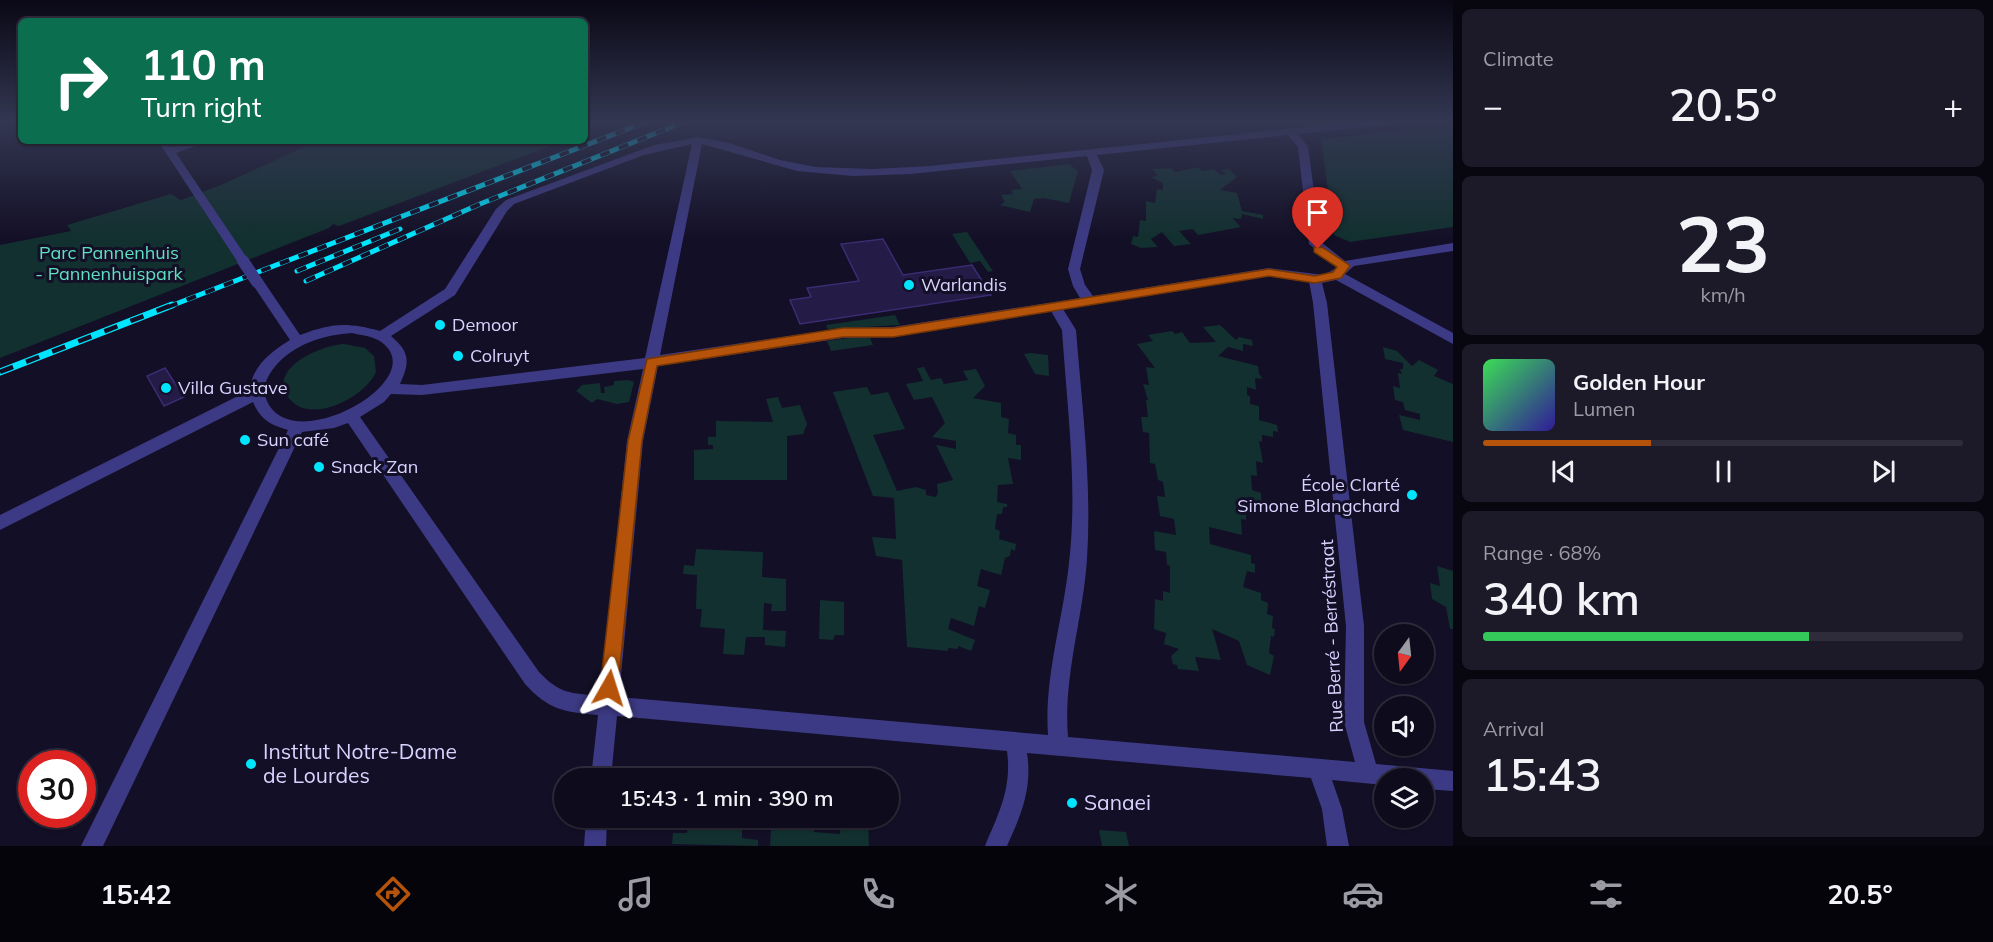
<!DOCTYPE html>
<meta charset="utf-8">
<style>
:root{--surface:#0e0b1c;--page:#1c1929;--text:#f1f3f6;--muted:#9b9ba3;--line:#2e2b3b;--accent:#b45309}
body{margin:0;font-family:Mulish,sans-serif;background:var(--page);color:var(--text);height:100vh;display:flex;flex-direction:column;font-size:22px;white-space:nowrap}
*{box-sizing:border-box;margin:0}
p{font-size:20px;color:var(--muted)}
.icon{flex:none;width:33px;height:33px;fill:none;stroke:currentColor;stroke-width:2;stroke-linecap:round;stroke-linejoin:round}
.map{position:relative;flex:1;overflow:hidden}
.details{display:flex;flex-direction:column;gap:9px;padding:9px;background:#08060f;width:540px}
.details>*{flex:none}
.hud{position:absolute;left:18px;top:18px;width:570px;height:126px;border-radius:9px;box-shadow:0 2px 4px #0004,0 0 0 2px var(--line);background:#0b6e4f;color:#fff;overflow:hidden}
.needle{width:39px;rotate:195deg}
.buttons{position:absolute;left:1374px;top:624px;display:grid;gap:12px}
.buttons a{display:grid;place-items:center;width:60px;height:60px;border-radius:50%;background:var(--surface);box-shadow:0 2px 4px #0004,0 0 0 2px var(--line);font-size:30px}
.speed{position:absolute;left:18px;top:750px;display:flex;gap:12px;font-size:30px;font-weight:700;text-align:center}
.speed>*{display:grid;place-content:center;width:78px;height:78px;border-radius:50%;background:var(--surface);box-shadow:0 2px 4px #0004,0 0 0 2px var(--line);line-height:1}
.speed .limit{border:9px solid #d22;background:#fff;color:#111}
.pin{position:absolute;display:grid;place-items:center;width:51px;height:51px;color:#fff;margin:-62px -26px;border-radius:50% 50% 50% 0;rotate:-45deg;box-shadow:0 0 6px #0007}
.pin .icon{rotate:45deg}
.me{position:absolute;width:66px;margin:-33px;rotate:6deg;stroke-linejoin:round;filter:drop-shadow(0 0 4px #0008)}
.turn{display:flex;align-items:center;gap:21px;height:126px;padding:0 24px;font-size:27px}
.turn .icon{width:78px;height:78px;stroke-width:2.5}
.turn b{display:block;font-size:42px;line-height:51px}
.big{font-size:45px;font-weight:600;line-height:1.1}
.details .card{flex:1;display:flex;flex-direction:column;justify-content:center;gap:9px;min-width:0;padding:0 21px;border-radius:9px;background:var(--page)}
.details .dial{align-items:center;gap:0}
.dial b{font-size:78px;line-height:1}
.song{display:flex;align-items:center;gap:18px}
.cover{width:72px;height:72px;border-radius:9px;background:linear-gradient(135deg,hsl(130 70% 55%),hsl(250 70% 35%))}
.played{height:6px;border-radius:3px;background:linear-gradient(90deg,var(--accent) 35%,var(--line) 35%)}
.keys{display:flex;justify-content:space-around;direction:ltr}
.heat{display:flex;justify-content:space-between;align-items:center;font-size:33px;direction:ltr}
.charge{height:9px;border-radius:4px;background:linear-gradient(90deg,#34c759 68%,var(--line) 0)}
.trip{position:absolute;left:554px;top:768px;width:345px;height:60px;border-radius:30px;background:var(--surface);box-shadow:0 2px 4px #0004,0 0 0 2px var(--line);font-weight:600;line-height:60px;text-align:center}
.menu{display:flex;height:96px;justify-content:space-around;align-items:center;background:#06040b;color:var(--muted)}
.menu .icon{width:42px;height:42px}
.menu .active{color:var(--accent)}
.menu b{font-size:27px;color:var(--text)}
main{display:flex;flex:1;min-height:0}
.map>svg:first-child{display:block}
.green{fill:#12302f}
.building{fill:#241b47;stroke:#3b2d73;stroke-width:1.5}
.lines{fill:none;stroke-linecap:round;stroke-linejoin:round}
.minor{fill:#3d3a85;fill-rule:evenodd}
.rail-far1-casing{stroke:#00e5ff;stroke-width:5}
.rail-casing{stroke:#00e5ff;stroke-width:7}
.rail-far1{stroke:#130f26;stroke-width:4;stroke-dasharray:10;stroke-linecap:butt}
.rail{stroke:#130f26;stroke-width:4.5;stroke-dasharray:14;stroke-linecap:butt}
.minor-bridge{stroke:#3d3a85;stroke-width:12}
.route{fill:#b45309;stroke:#753606;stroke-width:1.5}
.poi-dot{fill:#00e5ff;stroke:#130f26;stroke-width:2}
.labels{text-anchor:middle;stroke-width:6;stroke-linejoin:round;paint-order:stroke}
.park-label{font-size:18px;fill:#5fe0c0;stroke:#130f26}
.poi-label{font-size:18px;fill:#d9d4ff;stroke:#130f26;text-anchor:start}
.street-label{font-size:18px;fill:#d9d4ff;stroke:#130f26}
.near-poi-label{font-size:21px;fill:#d9d4ff;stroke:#130f26;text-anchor:start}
</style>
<main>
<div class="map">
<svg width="1453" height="846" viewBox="0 0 1453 846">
<rect width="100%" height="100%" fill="#130f26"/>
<path class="green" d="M 1453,125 L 1453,227 L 1350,242 L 1334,235 L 1321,139 Z
M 317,141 L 563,141 L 339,226 L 333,224 L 329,228 L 0,358 L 0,245 L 71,231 L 67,225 L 171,194 L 181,200 L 221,185 Z
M 1069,164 L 1078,171 L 1069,203 L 1044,198 L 1034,199 L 1030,212 L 1000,205 L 1005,202 L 1001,195 L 1013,194 L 1011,190 L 1022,189 L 1010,171 Z
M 1198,167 L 1202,171 L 1214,169 L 1221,175 L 1226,174 L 1221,170 L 1229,169 L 1237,177 L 1220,190 L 1237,193 L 1242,211 L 1263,215 L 1263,219 L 1242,214 L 1241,219 L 1232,218 L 1241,227 L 1198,235 L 1193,229 L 1179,231 L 1191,244 L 1174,246 L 1162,232 L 1151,239 L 1158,247 L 1141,248 L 1131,244 L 1133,236 L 1138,237 L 1140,220 L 1146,221 L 1146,201 L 1155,203 L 1157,189 L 1163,190 L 1163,183 L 1151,177 L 1158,176 L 1152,169 L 1171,168 L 1175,172 Z
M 967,232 L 993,271 L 988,272 L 980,261 L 970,263 L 952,234 Z
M 895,315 L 900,325 L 828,329 L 826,325 Z
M 1220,325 L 1236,340 L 1239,337 L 1252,340 L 1253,346 L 1243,344 L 1243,351 L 1228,347 L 1218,356 L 1258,366 L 1259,374 L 1263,379 L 1255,378 L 1256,390 L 1247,387 L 1247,395 L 1250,396 L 1250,404 L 1259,406 L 1259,420 L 1277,425 L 1278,432 L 1273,431 L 1273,437 L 1262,435 L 1262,442 L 1259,441 L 1263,463 L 1256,461 L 1257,476 L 1251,475 L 1252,490 L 1261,493 L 1262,509 L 1246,504 L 1246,520 L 1241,519 L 1242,535 L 1209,527 L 1210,544 L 1251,555 L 1251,563 L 1255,564 L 1255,573 L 1247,571 L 1243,587 L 1261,593 L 1261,600 L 1268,603 L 1267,614 L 1273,616 L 1272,628 L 1275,629 L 1274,637 L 1271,636 L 1269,653 L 1274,656 L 1270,675 L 1247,665 L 1239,641 L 1212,629 L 1221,660 L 1195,657 L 1199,671 L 1178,669 L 1177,665 L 1173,664 L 1171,656 L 1179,649 L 1164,644 L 1166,633 L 1154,629 L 1155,599 L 1163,601 L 1163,591 L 1170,593 L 1170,566 L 1167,565 L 1166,552 L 1155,550 L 1154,531 L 1176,535 L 1174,519 L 1160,516 L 1157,496 L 1165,497 L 1163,482 L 1158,480 L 1155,464 L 1150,463 L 1149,433 L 1143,432 L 1141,417 L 1148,417 L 1146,400 L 1148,400 L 1143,384 L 1149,385 L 1146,367 L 1155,368 L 1137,344 L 1153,341 L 1148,335 L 1172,331 L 1175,334 L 1182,332 L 1190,343 L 1216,342 L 1203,327 Z
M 849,338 L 870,338 L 873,345 L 831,351 L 827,341 Z
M 344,344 L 365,348 L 374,356 L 376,372 C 365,398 306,428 287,395 C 270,366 323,345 344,344 Z
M 1383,347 L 1397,351 L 1412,366 L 1419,360 L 1438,370 L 1434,376 L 1453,384 L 1453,442 L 1403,430 L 1399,415 L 1420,420 L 1420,414 L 1405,410 L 1403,402 L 1395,400 L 1393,386 L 1400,388 L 1398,373 L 1402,374 L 1400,369 L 1403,369 L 1403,363 L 1385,359 Z
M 1031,353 L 1048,355 L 1049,376 L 1035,374 L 1024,354 Z
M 924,367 L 931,380 L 941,378 L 944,384 L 968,380 L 963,371 L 976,369 L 985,386 L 973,398 L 1001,403 L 1001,417 L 1009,419 L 1008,433 L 1016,435 L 1016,445 L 1021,445 L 1021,460 L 1008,458 L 1013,484 L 998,485 L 997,502 L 1007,504 L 1007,507 L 1003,507 L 1002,514 L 997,514 L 995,529 L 1000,531 L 999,539 L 1016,544 L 1015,551 L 1011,549 L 1010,556 L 1005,558 L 1001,575 L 981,569 L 977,586 L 990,590 L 985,608 L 979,606 L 974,626 L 951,618 L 948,629 L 975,640 L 971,651 L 958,646 L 958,649 L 948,648 L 948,651 L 907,647 L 902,560 L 876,556 L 872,537 L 896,539 L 894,498 L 873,496 L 833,392 L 867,387 L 871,395 L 888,392 L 905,429 L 873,435 L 897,491 L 916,487 L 926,490 L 926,495 L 936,497 L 938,492 L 937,484 L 953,480 L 936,445 L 956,449 L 956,441 L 932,437 L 945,423 L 932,397 L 914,400 L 906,384 L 923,381 L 917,368 Z
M 628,380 L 634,382 L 629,402 L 617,404 L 597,399 L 592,403 L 576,391 L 582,385 L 600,383 L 601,393 L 605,393 L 604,387 L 614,385 L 614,381 Z
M 778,397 L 782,408 L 800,405 L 807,424 L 803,434 L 787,436 L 787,480 L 694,480 L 694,450 L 713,449 L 713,445 L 708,445 L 708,437 L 716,437 L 716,421 L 773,422 L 766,399 Z
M 696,549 L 763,552 L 762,577 L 786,579 L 786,611 L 771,611 L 772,604 L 764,603 L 763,630 L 786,631 L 785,647 L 765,645 L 765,637 L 746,637 L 744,655 L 723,654 L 725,629 L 700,627 L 702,609 L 696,609 L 697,575 L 683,574 L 684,565 L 694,566 Z
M 1437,566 L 1453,571 L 1453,629 L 1450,629 L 1446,607 L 1432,599 L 1430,583 L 1440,586 Z
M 820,600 L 844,602 L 844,635 L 835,635 L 833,640 L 819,639 Z
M 688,818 L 733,818 L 732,826 L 742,827 L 742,838 L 758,840 L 758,846 L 672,844 L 673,833 L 687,833 Z
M 841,818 L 868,818 L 869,846 L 770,846 L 771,830 L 775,824 L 814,828 L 814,832 L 840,834 Z
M 1099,830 L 1126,832 L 1129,846 L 1102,846 Z"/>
<path class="building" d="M 883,239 L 903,275 L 972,265 L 991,295 L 800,324 L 790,300 L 811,297 L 807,288 L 859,281 L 841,244 Z
M 165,368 L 184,397 L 164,406 L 147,376 Z"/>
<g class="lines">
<path class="minor" d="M 1364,121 L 1399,121 L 1394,124 L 1298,134 L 1308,147 L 1321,242 L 1345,261 L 1453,243 L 1453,251 L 1354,266 L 1345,274 L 1453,333 L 1453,344 L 1336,280 L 1322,283 L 1327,303 L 1364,626 L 1364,722 L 1376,764 L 1453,771 L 1453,791 L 1424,789 L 1424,778 L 1384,778 L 1384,785 L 1332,780 L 1342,809 L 1349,846 L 1327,846 L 1322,809 L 1311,778 L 1027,753 C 1032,785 1023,811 1010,839 L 1007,846 L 985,846 C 999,813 1012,788 1007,751 L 617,716 L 611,778 L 591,778 L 598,715 C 564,712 549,710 525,684 L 348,423 L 334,428 L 302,432 L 103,846 L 81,846 L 288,430 C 270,425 260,419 253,402 L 0,530 L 0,515 L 250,390 C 251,367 272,351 290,340 L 251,282 L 252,279 L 262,279 L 300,335 C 332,323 347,322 380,331 L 445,289 L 496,209 L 506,200 L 654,145 L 698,137 L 729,143 L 780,160 L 816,167 L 872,169 L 929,166 ZM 1288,135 L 1298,147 L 1309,244 L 1338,267 L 1324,275 L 1269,268 L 1093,296 L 1085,285 L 1080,269 L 1104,170 L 1097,155 ZM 692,144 L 645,358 L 422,385 L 400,384 C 410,362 410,352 391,336 L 455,295 L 507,211 L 514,204 L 644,155 ZM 702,144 L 797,171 L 853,176 L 910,174 L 1087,156 L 1092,170 L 1068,269 L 1073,286 L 1080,298 L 893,327 L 843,328 L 660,355 ZM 1269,276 L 1309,281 L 1313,303 L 1346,626 L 1344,722 L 1355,762 L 1068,737 C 1063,677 1083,619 1087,559 C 1092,483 1082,406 1076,330 L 1063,309 ZM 1051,311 L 1062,330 C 1067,407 1078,486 1069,563 C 1063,620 1044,677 1048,735 L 619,697 L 643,441 L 658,366 L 843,338 L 893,337 ZM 352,333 C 360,335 371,336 378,340 C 439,376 293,460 267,401 C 260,385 270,371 281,360 C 301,342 325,335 352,333 ZM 643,369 L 627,441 L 600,696 C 570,693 560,694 539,672 L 360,417 L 384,402 L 391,394 L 422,395 Z
M 158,141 L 168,141 L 172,147 L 193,141 L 209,141 L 176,153 L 249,261 L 247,264 L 239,264 Z
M 586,818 L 607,818 L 606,846 L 584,846 Z"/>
<g class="rail-far1-casing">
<path id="rail-far1" d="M 297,271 L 400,229
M 306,281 L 480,204 L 686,121
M 168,307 L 648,121"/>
</g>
<g class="rail-casing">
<path id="rail" d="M 0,372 L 172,305"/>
</g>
<use href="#rail-far1" class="rail-far1"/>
<use href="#rail" class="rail"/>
<path class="minor-bridge" d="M 243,261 L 257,282"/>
</g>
<linearGradient id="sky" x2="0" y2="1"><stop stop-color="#0a0815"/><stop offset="0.51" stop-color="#333752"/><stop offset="1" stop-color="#333752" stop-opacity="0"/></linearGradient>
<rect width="1453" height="239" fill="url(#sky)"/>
<path class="route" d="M 1314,247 L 1322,247 L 1348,264 L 1350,266 L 1341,278 L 1315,283 L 1269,276 L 893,337 L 843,337 L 657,366 L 642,441 L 618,688 L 615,694 L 609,697 L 603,694 L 600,688 L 628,441 L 647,359 L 843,328 L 893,328 L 1269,269 L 1315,276 L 1333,272 L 1337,267 L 1314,252 Z"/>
<g class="poi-dot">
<circle cx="909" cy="285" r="6"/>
<circle cx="440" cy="325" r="6"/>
<circle cx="458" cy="356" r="6"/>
<circle cx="166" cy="388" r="6"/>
<circle cx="245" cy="440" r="6"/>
<circle cx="319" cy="467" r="6"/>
<circle cx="1412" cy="495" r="6"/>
<circle cx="251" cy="764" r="6"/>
<circle cx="1072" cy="803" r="6"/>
</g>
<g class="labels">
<g class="park-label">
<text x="109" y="259">Parc Pannenhuis<tspan x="109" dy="21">- Pannenhuispark</tspan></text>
</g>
<g class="poi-label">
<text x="921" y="291">Warlandis</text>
<text x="452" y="331">Demoor</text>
<text x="470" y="362">Colruyt</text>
<text x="178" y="394">Villa Gustave</text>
<text x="257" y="446">Sun café</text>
<text x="331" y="473">Snack Zan</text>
<text x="1400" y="491" text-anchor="end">École Clarté<tspan x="1400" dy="21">Simone Blangchard</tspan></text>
</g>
<g class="street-label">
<text transform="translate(1332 636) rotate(-93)" y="6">Rue Berré - Berréstraat</text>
</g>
<g class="near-poi-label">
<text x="263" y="759">Institut Notre-Dame<tspan x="263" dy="24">de Lourdes</tspan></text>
<text x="1084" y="810">Sanaei</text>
</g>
</g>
</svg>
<div class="buttons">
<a><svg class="needle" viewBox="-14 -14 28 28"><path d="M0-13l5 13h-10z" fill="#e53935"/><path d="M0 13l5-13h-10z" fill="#9b9ba3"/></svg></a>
<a><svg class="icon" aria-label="sound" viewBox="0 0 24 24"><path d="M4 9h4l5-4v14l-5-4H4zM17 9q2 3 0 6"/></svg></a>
<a><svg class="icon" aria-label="layers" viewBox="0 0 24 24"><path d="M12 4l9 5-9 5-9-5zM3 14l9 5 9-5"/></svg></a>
</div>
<div class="speed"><div class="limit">30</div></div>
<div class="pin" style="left:1318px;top:249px;background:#d93025"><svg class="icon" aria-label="arrive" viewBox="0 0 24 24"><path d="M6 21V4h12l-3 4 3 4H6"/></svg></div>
<svg class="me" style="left:609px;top:688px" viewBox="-20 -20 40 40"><path d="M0-17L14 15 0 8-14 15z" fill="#b45309" stroke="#fff" stroke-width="4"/></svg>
<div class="trip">15:43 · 1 min · 390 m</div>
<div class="hud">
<div class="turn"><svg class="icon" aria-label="right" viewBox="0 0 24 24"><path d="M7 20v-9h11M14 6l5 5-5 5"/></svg><div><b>110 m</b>Turn right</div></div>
</div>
</div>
<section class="details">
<div class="card"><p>Climate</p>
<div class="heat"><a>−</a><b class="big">20.5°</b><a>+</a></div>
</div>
<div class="card dial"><b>23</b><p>km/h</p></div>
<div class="card">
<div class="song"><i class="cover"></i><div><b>Golden Hour</b><p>Lumen</p></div></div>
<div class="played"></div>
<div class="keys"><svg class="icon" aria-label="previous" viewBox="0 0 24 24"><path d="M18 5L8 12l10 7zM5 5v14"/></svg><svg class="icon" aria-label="pause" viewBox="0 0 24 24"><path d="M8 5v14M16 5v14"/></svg><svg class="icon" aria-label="next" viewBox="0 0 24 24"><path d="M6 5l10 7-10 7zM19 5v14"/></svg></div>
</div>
<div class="card"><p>Range · 68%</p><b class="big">340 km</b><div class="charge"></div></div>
<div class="card"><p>Arrival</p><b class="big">15:43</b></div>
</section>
</main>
<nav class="menu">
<b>15:42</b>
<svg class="icon active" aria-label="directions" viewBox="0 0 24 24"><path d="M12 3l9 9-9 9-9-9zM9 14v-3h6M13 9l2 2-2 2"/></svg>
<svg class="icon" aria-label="music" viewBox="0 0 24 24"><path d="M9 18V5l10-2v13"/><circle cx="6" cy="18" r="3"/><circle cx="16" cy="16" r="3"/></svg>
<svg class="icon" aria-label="phone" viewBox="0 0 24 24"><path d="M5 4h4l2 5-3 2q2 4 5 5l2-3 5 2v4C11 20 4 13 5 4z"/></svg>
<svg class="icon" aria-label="climate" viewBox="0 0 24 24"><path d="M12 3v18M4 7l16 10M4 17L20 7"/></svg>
<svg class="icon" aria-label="car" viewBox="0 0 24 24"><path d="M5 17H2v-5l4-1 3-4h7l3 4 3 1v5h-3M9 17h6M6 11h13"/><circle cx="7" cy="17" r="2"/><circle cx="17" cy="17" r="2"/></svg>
<svg class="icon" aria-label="filters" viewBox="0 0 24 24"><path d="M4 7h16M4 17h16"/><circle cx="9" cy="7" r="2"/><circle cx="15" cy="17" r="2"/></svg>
<b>20.5°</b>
</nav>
